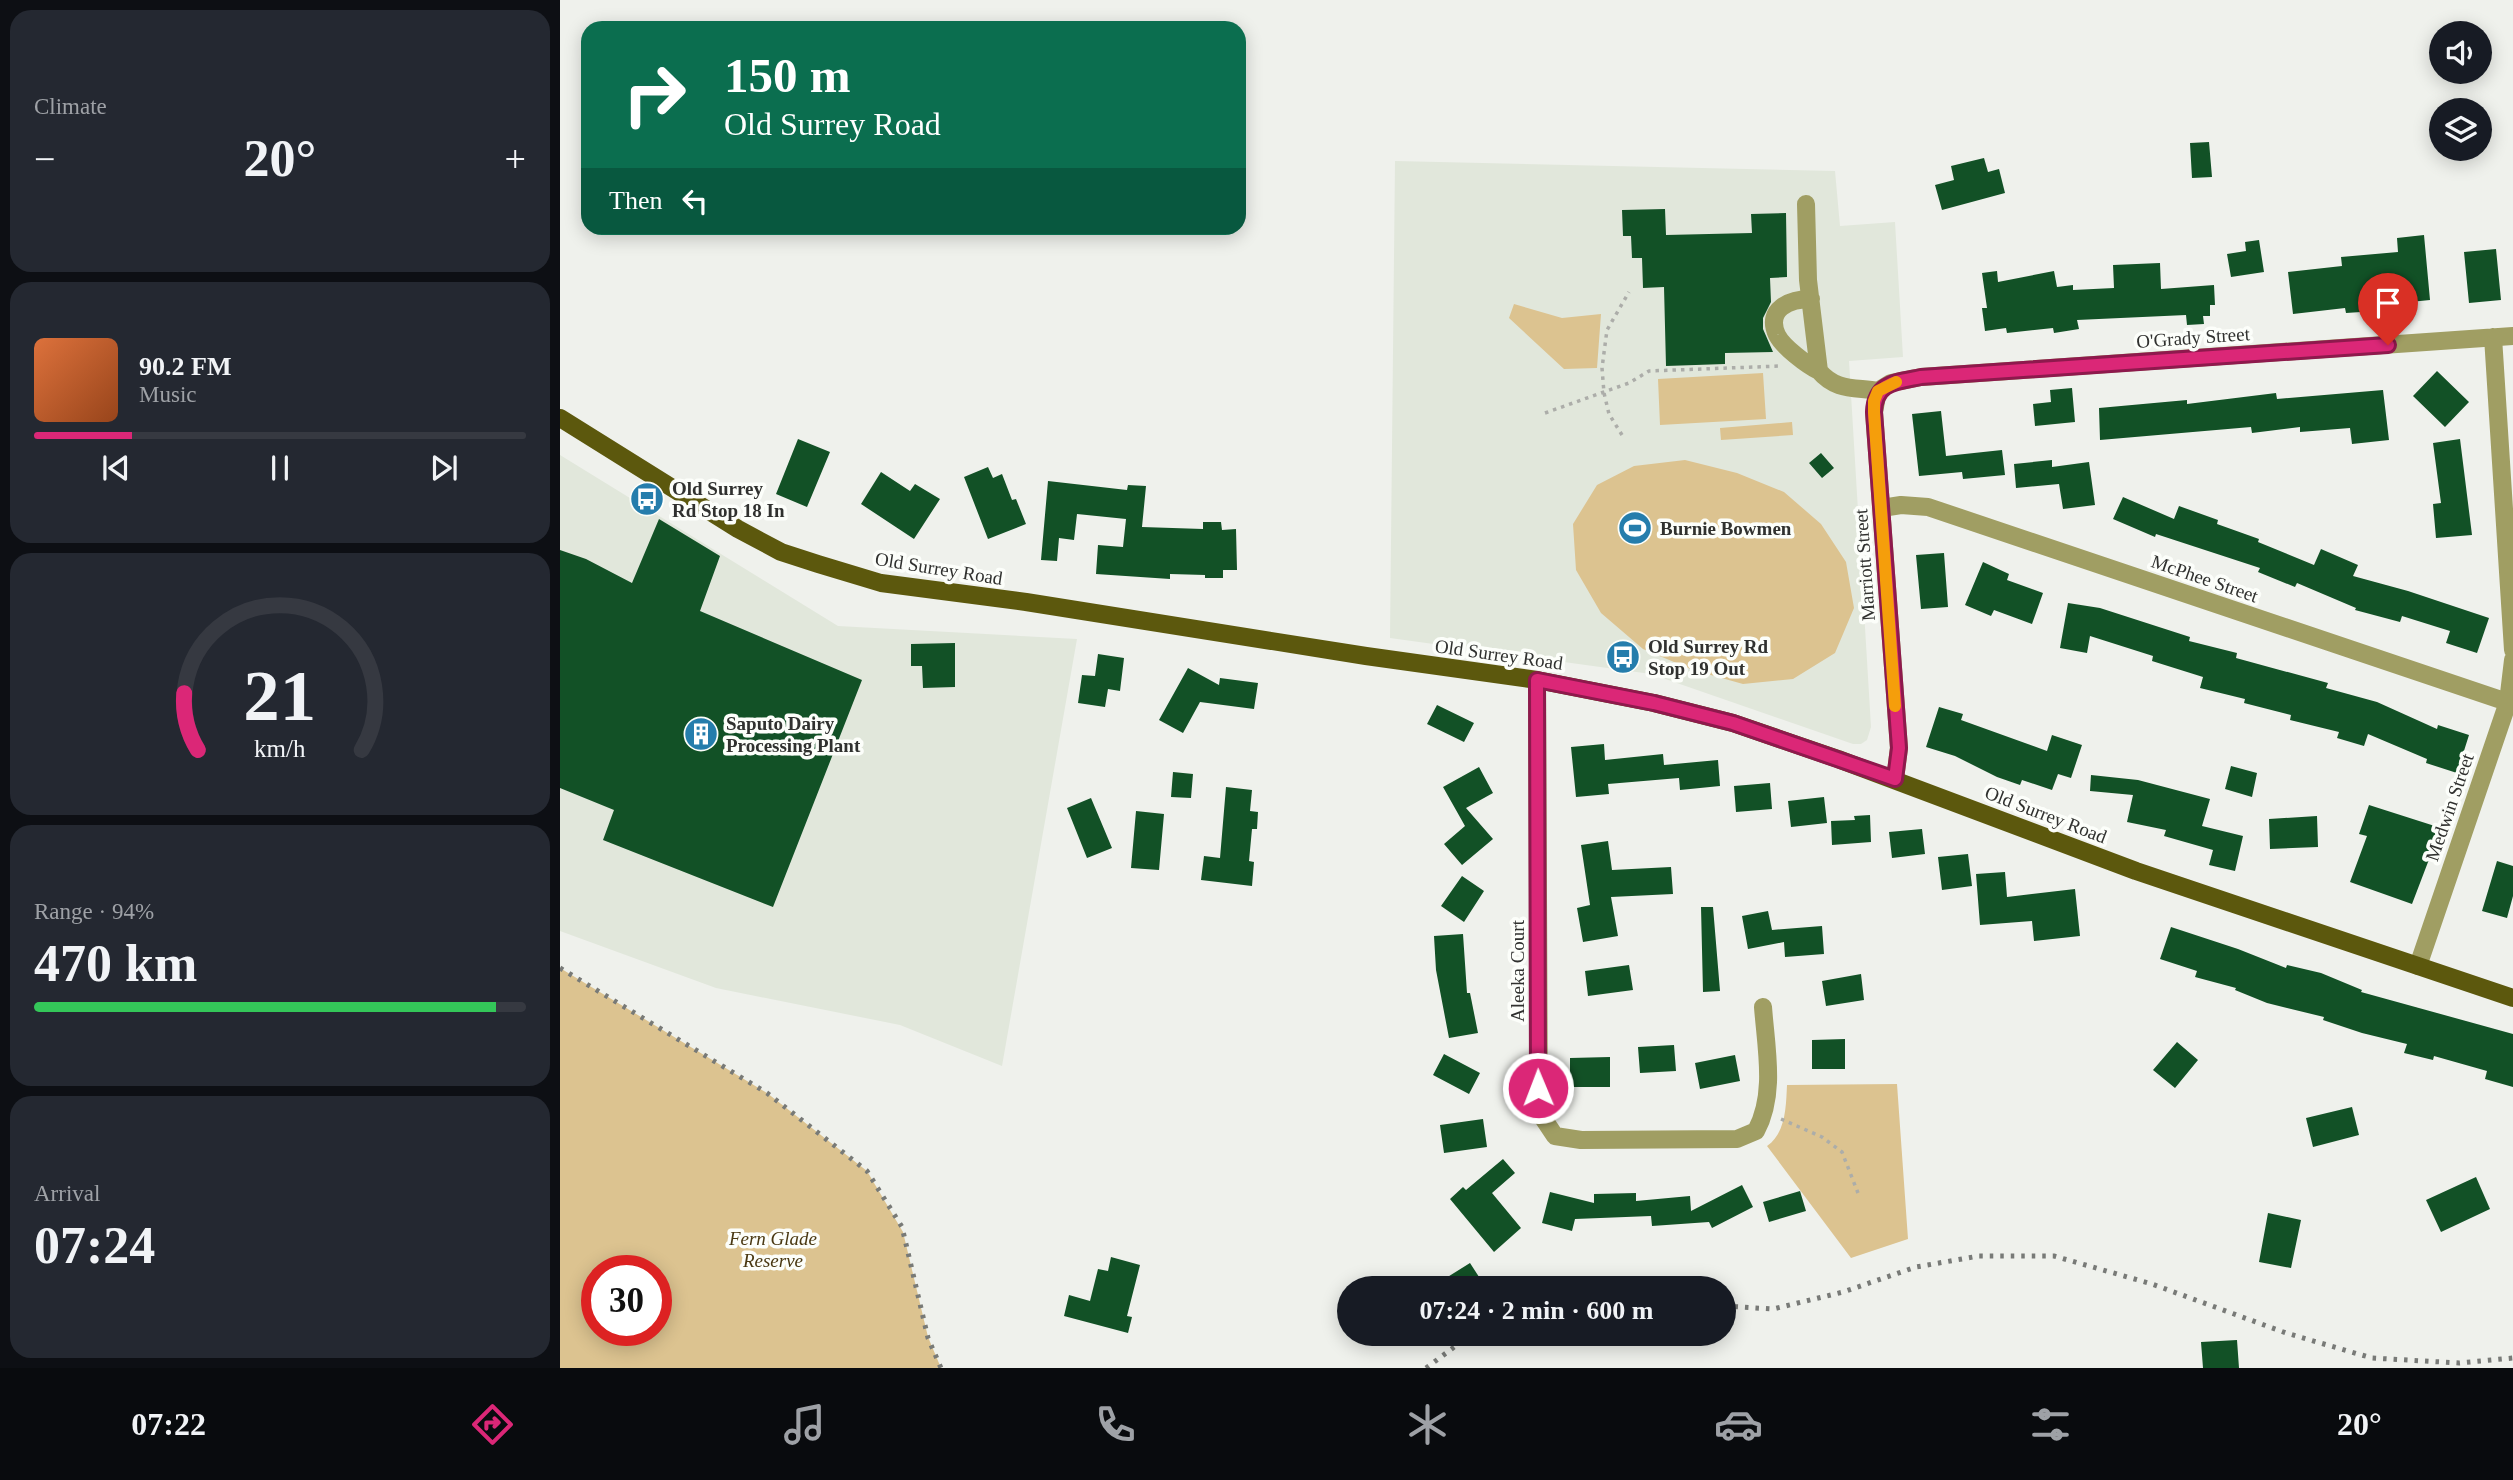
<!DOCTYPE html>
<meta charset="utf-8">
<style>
:root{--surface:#171b24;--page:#242831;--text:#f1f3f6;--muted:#9ea1a6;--line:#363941;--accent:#db2777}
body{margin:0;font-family:"Times New Roman",serif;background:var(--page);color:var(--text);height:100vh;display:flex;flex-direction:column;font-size:26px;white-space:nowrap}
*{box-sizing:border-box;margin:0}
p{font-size:23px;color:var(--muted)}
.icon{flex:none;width:38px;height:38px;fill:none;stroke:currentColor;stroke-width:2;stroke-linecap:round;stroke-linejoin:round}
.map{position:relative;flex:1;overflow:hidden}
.sheet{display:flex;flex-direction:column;gap:10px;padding:10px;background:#0d0f14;width:560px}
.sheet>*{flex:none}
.top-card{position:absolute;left:21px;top:21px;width:665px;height:214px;border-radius:21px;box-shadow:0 4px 18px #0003;background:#0b6e4f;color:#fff;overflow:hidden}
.tools{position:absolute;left:1869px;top:21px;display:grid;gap:14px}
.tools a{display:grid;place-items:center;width:63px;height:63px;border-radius:50%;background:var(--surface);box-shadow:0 4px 18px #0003;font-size:35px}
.speed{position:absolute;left:21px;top:1255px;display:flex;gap:14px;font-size:35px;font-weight:700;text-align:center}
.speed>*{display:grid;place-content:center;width:91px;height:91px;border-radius:50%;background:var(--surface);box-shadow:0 4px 18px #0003;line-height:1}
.speed .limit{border:10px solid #d22;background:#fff;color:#111}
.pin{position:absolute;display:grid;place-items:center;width:60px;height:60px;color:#fff;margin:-72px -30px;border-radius:50% 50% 50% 0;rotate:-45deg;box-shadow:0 0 7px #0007}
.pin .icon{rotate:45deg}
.me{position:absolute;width:77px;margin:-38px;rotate:359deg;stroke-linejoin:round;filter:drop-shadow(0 0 5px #0008)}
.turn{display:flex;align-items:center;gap:24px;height:147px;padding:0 28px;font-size:32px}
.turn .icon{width:91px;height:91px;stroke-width:2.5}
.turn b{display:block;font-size:49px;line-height:60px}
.then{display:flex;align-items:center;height:66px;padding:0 28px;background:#0003;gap:14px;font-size:26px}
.big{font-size:52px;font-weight:700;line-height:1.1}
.sheet .tile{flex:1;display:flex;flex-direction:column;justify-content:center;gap:10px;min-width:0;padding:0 24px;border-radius:21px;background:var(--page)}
.sheet .dial{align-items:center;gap:0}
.dial svg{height:182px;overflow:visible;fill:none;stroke:var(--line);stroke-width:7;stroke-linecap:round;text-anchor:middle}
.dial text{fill:var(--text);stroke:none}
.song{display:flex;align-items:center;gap:21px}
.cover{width:84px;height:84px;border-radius:10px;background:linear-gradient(135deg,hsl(20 70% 55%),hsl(20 70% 35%))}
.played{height:7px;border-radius:4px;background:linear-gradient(90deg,var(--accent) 20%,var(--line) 20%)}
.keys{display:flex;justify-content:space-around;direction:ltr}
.heat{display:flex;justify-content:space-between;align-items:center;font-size:38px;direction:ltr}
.charge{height:10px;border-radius:5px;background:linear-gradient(90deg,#34c759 94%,var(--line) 0)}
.trip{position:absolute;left:777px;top:1276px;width:399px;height:70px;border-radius:35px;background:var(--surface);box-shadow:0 4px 18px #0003;font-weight:700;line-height:70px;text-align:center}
.menu{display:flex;height:112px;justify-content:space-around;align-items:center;background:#090b0e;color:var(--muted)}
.menu .icon{width:49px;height:49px}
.menu .selected{color:var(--accent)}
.menu b{font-size:32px;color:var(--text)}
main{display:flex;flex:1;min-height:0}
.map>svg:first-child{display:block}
.built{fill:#e1e7db}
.green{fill:#dcc390;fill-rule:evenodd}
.building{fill:#125126}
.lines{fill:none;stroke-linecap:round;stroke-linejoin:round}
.path{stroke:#acada9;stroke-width:3.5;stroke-dasharray:3.5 5;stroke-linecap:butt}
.minor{stroke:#a09e63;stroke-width:18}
.major{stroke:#5c580d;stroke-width:18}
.rail{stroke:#787a77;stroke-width:5;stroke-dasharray:3.5 7;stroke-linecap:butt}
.route-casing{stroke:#8e194d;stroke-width:18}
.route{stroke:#db2777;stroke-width:12}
.slow{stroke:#f59e0b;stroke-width:12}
.labels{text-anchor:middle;stroke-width:7;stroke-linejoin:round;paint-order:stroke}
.street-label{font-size:19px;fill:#30312f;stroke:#fcfefa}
.poi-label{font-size:19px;font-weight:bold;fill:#30312f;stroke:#fcfefa;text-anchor:start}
.park-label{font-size:19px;font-style:italic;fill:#493812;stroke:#fcfefa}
</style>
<main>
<section class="sheet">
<div class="tile"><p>Climate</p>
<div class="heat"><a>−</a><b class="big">20°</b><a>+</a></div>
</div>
<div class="tile">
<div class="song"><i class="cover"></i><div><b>90.2 FM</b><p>Music</p></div></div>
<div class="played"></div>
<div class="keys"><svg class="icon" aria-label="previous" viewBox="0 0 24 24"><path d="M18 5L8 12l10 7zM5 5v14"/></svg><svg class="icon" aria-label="pause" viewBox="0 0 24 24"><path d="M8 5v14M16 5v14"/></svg><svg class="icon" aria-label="next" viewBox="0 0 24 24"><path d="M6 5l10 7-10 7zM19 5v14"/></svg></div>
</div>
<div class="tile dial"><svg viewBox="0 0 100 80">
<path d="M14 69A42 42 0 1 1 86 69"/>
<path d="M14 69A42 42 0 0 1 8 44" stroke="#db2777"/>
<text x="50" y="56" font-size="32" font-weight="700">21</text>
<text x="50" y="72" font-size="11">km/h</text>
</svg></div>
<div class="tile"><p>Range · 94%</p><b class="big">470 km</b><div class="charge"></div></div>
<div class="tile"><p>Arrival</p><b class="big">07:24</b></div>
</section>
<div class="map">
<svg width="1953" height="1368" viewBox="0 0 1953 1368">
<rect width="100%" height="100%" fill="#eff1ec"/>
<path class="built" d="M 835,161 L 1275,171 L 1280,226 L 1335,222 L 1343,357 L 1289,361 L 1311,727 L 1307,740 L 1301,744 L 1293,744 L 1091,674 L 830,638 Z
M 0,455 L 278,626 L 517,639 L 442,1066 L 340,1025 L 156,988 L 0,931 Z"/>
<path class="green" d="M 954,304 L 1002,318 L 1041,314 L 1037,368 L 1004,369 L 949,318 Z
M 1203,373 L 1206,419 L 1100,425 L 1098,379 Z
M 1232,422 L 1233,435 L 1161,440 L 1160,428 Z
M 1125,460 L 1177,473 L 1224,492 L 1261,524 L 1286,562 L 1294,608 L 1275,653 L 1233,679 L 1183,684 L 1133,670 L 1083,649 L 1041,613 L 1016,570 L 1013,524 L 1037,485 L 1074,466 Z
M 0,968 L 207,1093 L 307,1171 L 343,1232 L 368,1337 L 381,1368 L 0,1368 ZM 96,1270 L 96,1330 L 37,1330 L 37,1270 Z
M 1337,1084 L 1348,1239 L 1291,1258 L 1207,1146 C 1226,1133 1226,1106 1227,1085 Z"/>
<path class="building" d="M 1649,142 L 1652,177 L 1632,178 L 1630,143 Z
M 1424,158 L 1428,172 L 1439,169 L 1445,193 L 1382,210 L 1375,185 L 1394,180 L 1391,166 Z
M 1105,209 L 1106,235 L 1192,233 L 1191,214 L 1226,213 L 1227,277 L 1210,278 L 1211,302 L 1203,318 L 1203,329 L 1213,352 L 1165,353 L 1165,364 L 1106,366 L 1104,287 L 1083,288 L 1082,258 L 1072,258 L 1071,236 L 1063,236 L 1062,210 Z
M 1864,235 L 1870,300 L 1830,304 L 1831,310 L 1786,313 L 1785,308 L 1733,314 L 1728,272 L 1782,266 L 1781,257 L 1838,252 L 1837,238 Z
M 1699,240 L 1704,272 L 1671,277 L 1667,254 L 1686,251 L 1685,242 Z
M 1936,249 L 1941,300 L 1909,303 L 1904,252 Z
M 1600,263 L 1601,289 L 1654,285 L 1655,305 L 1650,305 L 1650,316 L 1643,316 L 1644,324 L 1627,325 L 1626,315 L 1517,320 L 1519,329 L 1494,333 L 1493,328 L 1447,333 L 1446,328 L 1425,331 L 1422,308 L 1427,308 L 1422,273 L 1437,271 L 1438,282 L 1494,271 L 1497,287 L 1513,285 L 1513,290 L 1554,288 L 1553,265 Z
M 1877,371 L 1909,402 L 1885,427 L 1853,396 Z
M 1512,388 L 1515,422 L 1475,426 L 1473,404 L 1491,402 L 1490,390 Z
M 1823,390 L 1829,440 L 1792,444 L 1790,428 L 1740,432 L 1740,427 L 1692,433 L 1691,427 L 1540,440 L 1539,408 L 1627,400 L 1627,404 L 1716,393 L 1717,399 Z
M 1381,411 L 1386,456 L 1442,450 L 1445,475 L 1403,479 L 1402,472 L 1359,476 L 1352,414 Z
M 238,439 L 270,452 L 247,507 L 216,494 Z
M 1900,439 L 1912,535 L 1876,538 L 1873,504 L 1881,503 L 1873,443 Z
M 1261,453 L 1274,468 L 1262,478 L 1249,463 Z
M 1492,460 L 1492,467 L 1529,462 L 1535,505 L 1503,509 L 1499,484 L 1456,488 L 1454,464 Z
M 428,467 L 433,478 L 442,474 L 452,500 L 456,499 L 466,524 L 428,539 L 404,477 Z
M 321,472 L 350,491 L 355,484 L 380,499 L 354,539 L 301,504 Z
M 488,481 L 567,490 L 568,485 L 586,486 L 582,527 L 643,529 L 643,522 L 661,522 L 662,530 L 676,529 L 677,570 L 663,570 L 663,578 L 645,578 L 645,575 L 610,574 L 610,579 L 536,574 L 538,545 L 563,547 L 566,519 L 517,514 L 514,540 L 499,538 L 497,561 L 481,560 Z
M 1563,497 L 1614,519 L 1619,506 L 1658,520 L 1657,524 L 1699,539 L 1698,542 L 1754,565 L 1761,549 L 1798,565 L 1793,576 L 1848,591 L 1929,618 L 1917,653 L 1886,643 L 1890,631 L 1842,616 L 1840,622 L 1795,610 L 1796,608 L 1737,583 L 1735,587 L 1698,572 L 1700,568 L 1596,534 L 1595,537 L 1553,519 Z
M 99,519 L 160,556 L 140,611 L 302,680 L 213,907 L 43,840 L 54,810 L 0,788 L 0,550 L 26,559 L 72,583 Z
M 1384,553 L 1388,607 L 1361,609 L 1356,555 Z
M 1423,562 L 1449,574 L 1447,580 L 1483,593 L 1472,624 L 1434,610 L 1431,616 L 1405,605 Z
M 1508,603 L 1540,608 L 1630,637 L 1629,641 L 1677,653 L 1676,658 L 1768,683 L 1766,688 L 1817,702 L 1877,729 L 1878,725 L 1909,735 L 1897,773 L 1866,763 L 1867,759 L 1808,734 L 1804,746 L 1777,738 L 1779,732 L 1730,720 L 1731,715 L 1684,703 L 1685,699 L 1640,688 L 1643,677 L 1592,661 L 1593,656 L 1530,636 L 1527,653 L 1500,648 Z
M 395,643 L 395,687 L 363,688 L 362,666 L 351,666 L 351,644 Z
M 538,654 L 564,658 L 560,691 L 548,689 L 545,707 L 518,703 L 522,675 L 535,676 Z
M 628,668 L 659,685 L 660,678 L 698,683 L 694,709 L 640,702 L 623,733 L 599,720 Z
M 877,705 L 914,723 L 904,742 L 867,724 Z
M 1379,707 L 1403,714 L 1401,720 L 1487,751 L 1492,735 L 1522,745 L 1511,778 L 1498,774 L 1492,790 L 1462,780 L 1460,785 L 1437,777 L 1395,756 L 1366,747 Z
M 1044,744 L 1045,760 L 1103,754 L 1104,765 L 1158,760 L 1160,786 L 1120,790 L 1119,778 L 1048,784 L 1049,794 L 1016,797 L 1011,747 Z
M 1671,766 L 1697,773 L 1692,797 L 1665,789 Z
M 919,767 L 933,793 L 906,808 L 933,839 L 902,865 L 884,844 L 905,826 L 883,787 Z
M 613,772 L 633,774 L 631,798 L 611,797 Z
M 1531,775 L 1578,780 L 1650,799 L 1642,826 L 1683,836 L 1675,871 L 1649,865 L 1653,850 L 1604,836 L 1606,830 L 1567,822 L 1573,795 L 1530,791 Z
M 1210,783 L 1212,809 L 1176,812 L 1174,786 Z
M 666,787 L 692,790 L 690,811 L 698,812 L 697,829 L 692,829 L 689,861 L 694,862 L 692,886 L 641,880 L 644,856 L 660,858 Z
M 1264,797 L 1267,823 L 1231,827 L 1228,801 Z
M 531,798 L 552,848 L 527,858 L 507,808 Z
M 1809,805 L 1881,828 L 1852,904 L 1790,882 L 1807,836 L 1799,834 Z
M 576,811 L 604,814 L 599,870 L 571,868 Z
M 1310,815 L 1311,842 L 1272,845 L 1271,821 L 1295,820 L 1294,816 Z
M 1757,816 L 1758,847 L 1710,849 L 1709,819 Z
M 1362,829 L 1365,854 L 1332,858 L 1329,832 Z
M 1048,841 L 1052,870 L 1111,867 L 1113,894 L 1051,897 L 1058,936 L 1023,942 L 1017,908 L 1030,905 L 1021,845 Z
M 1408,854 L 1412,886 L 1382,890 L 1378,857 Z
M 1937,861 L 1953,866 L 1953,896 L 1947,918 L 1922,911 Z
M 1445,872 L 1447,897 L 1515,889 L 1520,936 L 1474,941 L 1472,921 L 1420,925 L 1416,874 Z
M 902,876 L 924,891 L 904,922 L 881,906 Z
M 1141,907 L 1153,907 L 1160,991 L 1143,992 Z
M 1208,911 L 1212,930 L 1262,926 L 1264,954 L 1225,957 L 1224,942 L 1188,949 L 1182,916 Z
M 1611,927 L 1678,949 L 1726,968 L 1727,965 L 1761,973 L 1802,990 L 1801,992 L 1953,1034 L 1953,1087 L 1925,1079 L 1927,1071 L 1874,1056 L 1873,1060 L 1844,1053 L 1847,1044 L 1802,1033 L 1763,1020 L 1764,1017 L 1707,1003 L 1675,990 L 1676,988 L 1635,977 L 1637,971 L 1600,959 Z
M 903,934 L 907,993 L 910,993 L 918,1033 L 889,1038 L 876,970 L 874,936 Z
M 1069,965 L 1073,990 L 1028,996 L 1025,971 Z
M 1301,974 L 1304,1000 L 1266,1006 L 1262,981 Z
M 1285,1039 L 1285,1069 L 1252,1069 L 1252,1040 Z
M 1617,1042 L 1638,1060 L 1615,1088 L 1593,1070 Z
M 1114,1045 L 1116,1071 L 1080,1073 L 1078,1047 Z
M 884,1054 L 920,1073 L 909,1094 L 873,1075 Z
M 1175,1055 L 1180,1081 L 1140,1089 L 1135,1063 Z
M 1050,1057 L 1050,1087 L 1010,1087 L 1010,1058 Z
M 1792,1107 L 1799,1135 L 1753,1147 L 1746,1118 Z
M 923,1119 L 927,1147 L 884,1153 L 880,1125 Z
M 943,1159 L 955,1173 L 932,1193 L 961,1228 L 934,1252 L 890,1199 L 903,1187 L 906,1190 Z
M 1916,1177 L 1930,1209 L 1881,1232 L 1866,1200 Z
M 1182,1185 L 1193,1207 L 1152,1228 L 1149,1222 L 1092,1226 L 1091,1216 L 1015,1219 L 1012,1231 L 982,1223 L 990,1192 L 1034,1203 L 1034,1194 L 1076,1193 L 1076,1201 L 1130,1196 L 1131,1211 Z
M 1240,1191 L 1246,1211 L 1209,1222 L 1203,1202 Z
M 1708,1213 L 1741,1220 L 1731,1268 L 1699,1262 Z
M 551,1257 L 580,1265 L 567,1316 L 572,1317 L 568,1333 L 504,1316 L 509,1295 L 530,1301 L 538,1269 L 548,1271 Z
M 910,1263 L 921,1280 L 909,1288 L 870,1288 Z
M 1677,1340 L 1679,1368 L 1643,1368 L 1641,1342 Z"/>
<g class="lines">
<path class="path" d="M 985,413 L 1069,383 L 1089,371 L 1221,366
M 1062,435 L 1049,414 L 1044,393 L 1042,368 L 1047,330 L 1069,292
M 1221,1119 L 1262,1137 L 1282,1152 L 1298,1193"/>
<path class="minor" d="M 1246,204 L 1248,280 L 1259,371 C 1276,391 1294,387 1318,391
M 1251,299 C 1230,299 1205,309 1217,335 C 1223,347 1247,365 1259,371
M 1933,337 L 1953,650
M 1318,391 L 1331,383 L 1361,377 L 1953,336
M 1318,391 L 1314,412 L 1339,748 L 1335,779
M 1322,508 L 1341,505 L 1368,507 L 1953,704
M 977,680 L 979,1112 L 995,1136 L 1021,1140 L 1177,1139 L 1196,1131 C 1216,1094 1206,1048 1203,1007
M 1858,966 L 1948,702 L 1953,660"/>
<path class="major" d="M 0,418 L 178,529 L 221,552 L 258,564 L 321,583 L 466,602 L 806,656 L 977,680 L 1094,703 L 1173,723 L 1278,759 L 1576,871 L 1953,998"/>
<path class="rail" d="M 0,968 L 207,1093 L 307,1171 L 342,1227 L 368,1338 L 381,1368
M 1164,1306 L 1213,1309 L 1283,1292 L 1356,1267 L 1419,1256 L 1494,1256 L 1592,1284 L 1726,1333 L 1812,1358 L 1899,1363 L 1953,1358
M 866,1368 L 905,1339 L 917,1334"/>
</g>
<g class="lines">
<g class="route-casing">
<path id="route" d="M 978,1088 L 977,680 L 1094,703 L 1173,723 L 1335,779 L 1339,748 L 1314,412 C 1315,382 1336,382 1361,377 L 1828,345"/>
</g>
<use href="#route" class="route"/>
<path class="slow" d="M 1335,706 L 1314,412 L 1314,401 L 1318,391 L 1336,382"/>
</g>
<defs>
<g id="bus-disc" transform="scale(1.75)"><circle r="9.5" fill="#257dac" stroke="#fcfefa"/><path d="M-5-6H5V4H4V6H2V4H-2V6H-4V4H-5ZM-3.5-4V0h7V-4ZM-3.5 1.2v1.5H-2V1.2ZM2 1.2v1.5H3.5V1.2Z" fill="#fff"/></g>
<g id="stadium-disc" transform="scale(1.75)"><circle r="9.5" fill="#257dac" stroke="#fcfefa"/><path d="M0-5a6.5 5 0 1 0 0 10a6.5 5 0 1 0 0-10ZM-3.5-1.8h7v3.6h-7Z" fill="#fff"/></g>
<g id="building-disc" transform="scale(1.75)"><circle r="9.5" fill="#257dac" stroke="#fcfefa"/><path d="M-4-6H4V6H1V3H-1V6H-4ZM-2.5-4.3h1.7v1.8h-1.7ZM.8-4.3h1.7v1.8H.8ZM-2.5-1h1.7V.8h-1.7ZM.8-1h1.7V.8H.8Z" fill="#fff"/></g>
</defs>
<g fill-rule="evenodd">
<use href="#bus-disc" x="87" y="499"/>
<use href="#stadium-disc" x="1075" y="528"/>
<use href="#bus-disc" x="1063" y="657"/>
<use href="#building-disc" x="141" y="734"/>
</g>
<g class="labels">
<g class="street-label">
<text transform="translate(1633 337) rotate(-4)" y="7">O'Grady Street</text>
<text transform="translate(1304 565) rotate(-94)" y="7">Marriott Street</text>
<text transform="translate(379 568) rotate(9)" y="7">Old Surrey Road</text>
<text transform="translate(1645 578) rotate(19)" y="7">McPhee Street</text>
<text transform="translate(939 654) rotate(8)" y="7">Old Surrey Road</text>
<text transform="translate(1889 807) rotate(-71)" y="7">Medwin Street</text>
<text transform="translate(1486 814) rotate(21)" y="7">Old Surrey Road</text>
<text transform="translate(957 971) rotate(-90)" y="7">Aleeka Court</text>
</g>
<g class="poi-label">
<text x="112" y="495">Old Surrey<tspan x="112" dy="22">Rd Stop 18 In</tspan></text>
<text x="1100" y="535">Burnie Bowmen</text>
<text x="1088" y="653">Old Surrey Rd<tspan x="1088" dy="22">Stop 19 Out</tspan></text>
<text x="166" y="730">Saputo Dairy<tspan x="166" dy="22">Processing Plant</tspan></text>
</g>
<g class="park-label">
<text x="213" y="1245">Fern Glade<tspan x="213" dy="22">Reserve</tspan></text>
</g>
</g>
</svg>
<div class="tools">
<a><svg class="icon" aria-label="sound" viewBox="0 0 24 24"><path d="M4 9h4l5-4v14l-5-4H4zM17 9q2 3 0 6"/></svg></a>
<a><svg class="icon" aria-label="layers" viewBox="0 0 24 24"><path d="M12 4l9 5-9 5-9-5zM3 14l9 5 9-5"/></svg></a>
</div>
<div class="speed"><div class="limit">30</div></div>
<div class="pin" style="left:1828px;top:345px;background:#d93025"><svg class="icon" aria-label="arrive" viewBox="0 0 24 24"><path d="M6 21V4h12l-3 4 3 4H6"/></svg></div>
<svg class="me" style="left:978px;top:1088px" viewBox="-20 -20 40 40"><circle r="17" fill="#db2777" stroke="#fff" stroke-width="3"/><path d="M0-11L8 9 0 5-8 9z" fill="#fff"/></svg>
<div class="trip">07:24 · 2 min · 600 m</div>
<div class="top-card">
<div class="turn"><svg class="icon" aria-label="right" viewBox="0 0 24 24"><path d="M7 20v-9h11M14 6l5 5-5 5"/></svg><div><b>150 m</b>Old Surrey Road</div></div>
<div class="then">Then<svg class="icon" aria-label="left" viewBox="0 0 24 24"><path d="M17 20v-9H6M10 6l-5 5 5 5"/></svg></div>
</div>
</div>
</main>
<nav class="menu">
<b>07:22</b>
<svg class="icon selected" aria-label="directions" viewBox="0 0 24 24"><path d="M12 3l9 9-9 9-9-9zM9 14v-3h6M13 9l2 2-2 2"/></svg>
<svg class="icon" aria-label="music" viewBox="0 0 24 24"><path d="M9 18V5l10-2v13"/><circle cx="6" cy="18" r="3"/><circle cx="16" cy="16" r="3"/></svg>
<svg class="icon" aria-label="phone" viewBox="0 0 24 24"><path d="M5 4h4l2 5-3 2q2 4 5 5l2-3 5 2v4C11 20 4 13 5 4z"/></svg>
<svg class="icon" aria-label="climate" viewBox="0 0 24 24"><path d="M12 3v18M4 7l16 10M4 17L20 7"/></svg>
<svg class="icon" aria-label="car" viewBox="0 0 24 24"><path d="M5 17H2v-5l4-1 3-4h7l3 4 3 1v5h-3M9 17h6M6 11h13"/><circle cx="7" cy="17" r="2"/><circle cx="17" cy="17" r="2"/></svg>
<svg class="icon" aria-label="filters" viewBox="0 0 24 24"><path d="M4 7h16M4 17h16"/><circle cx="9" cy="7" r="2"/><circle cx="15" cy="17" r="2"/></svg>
<b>20°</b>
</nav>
